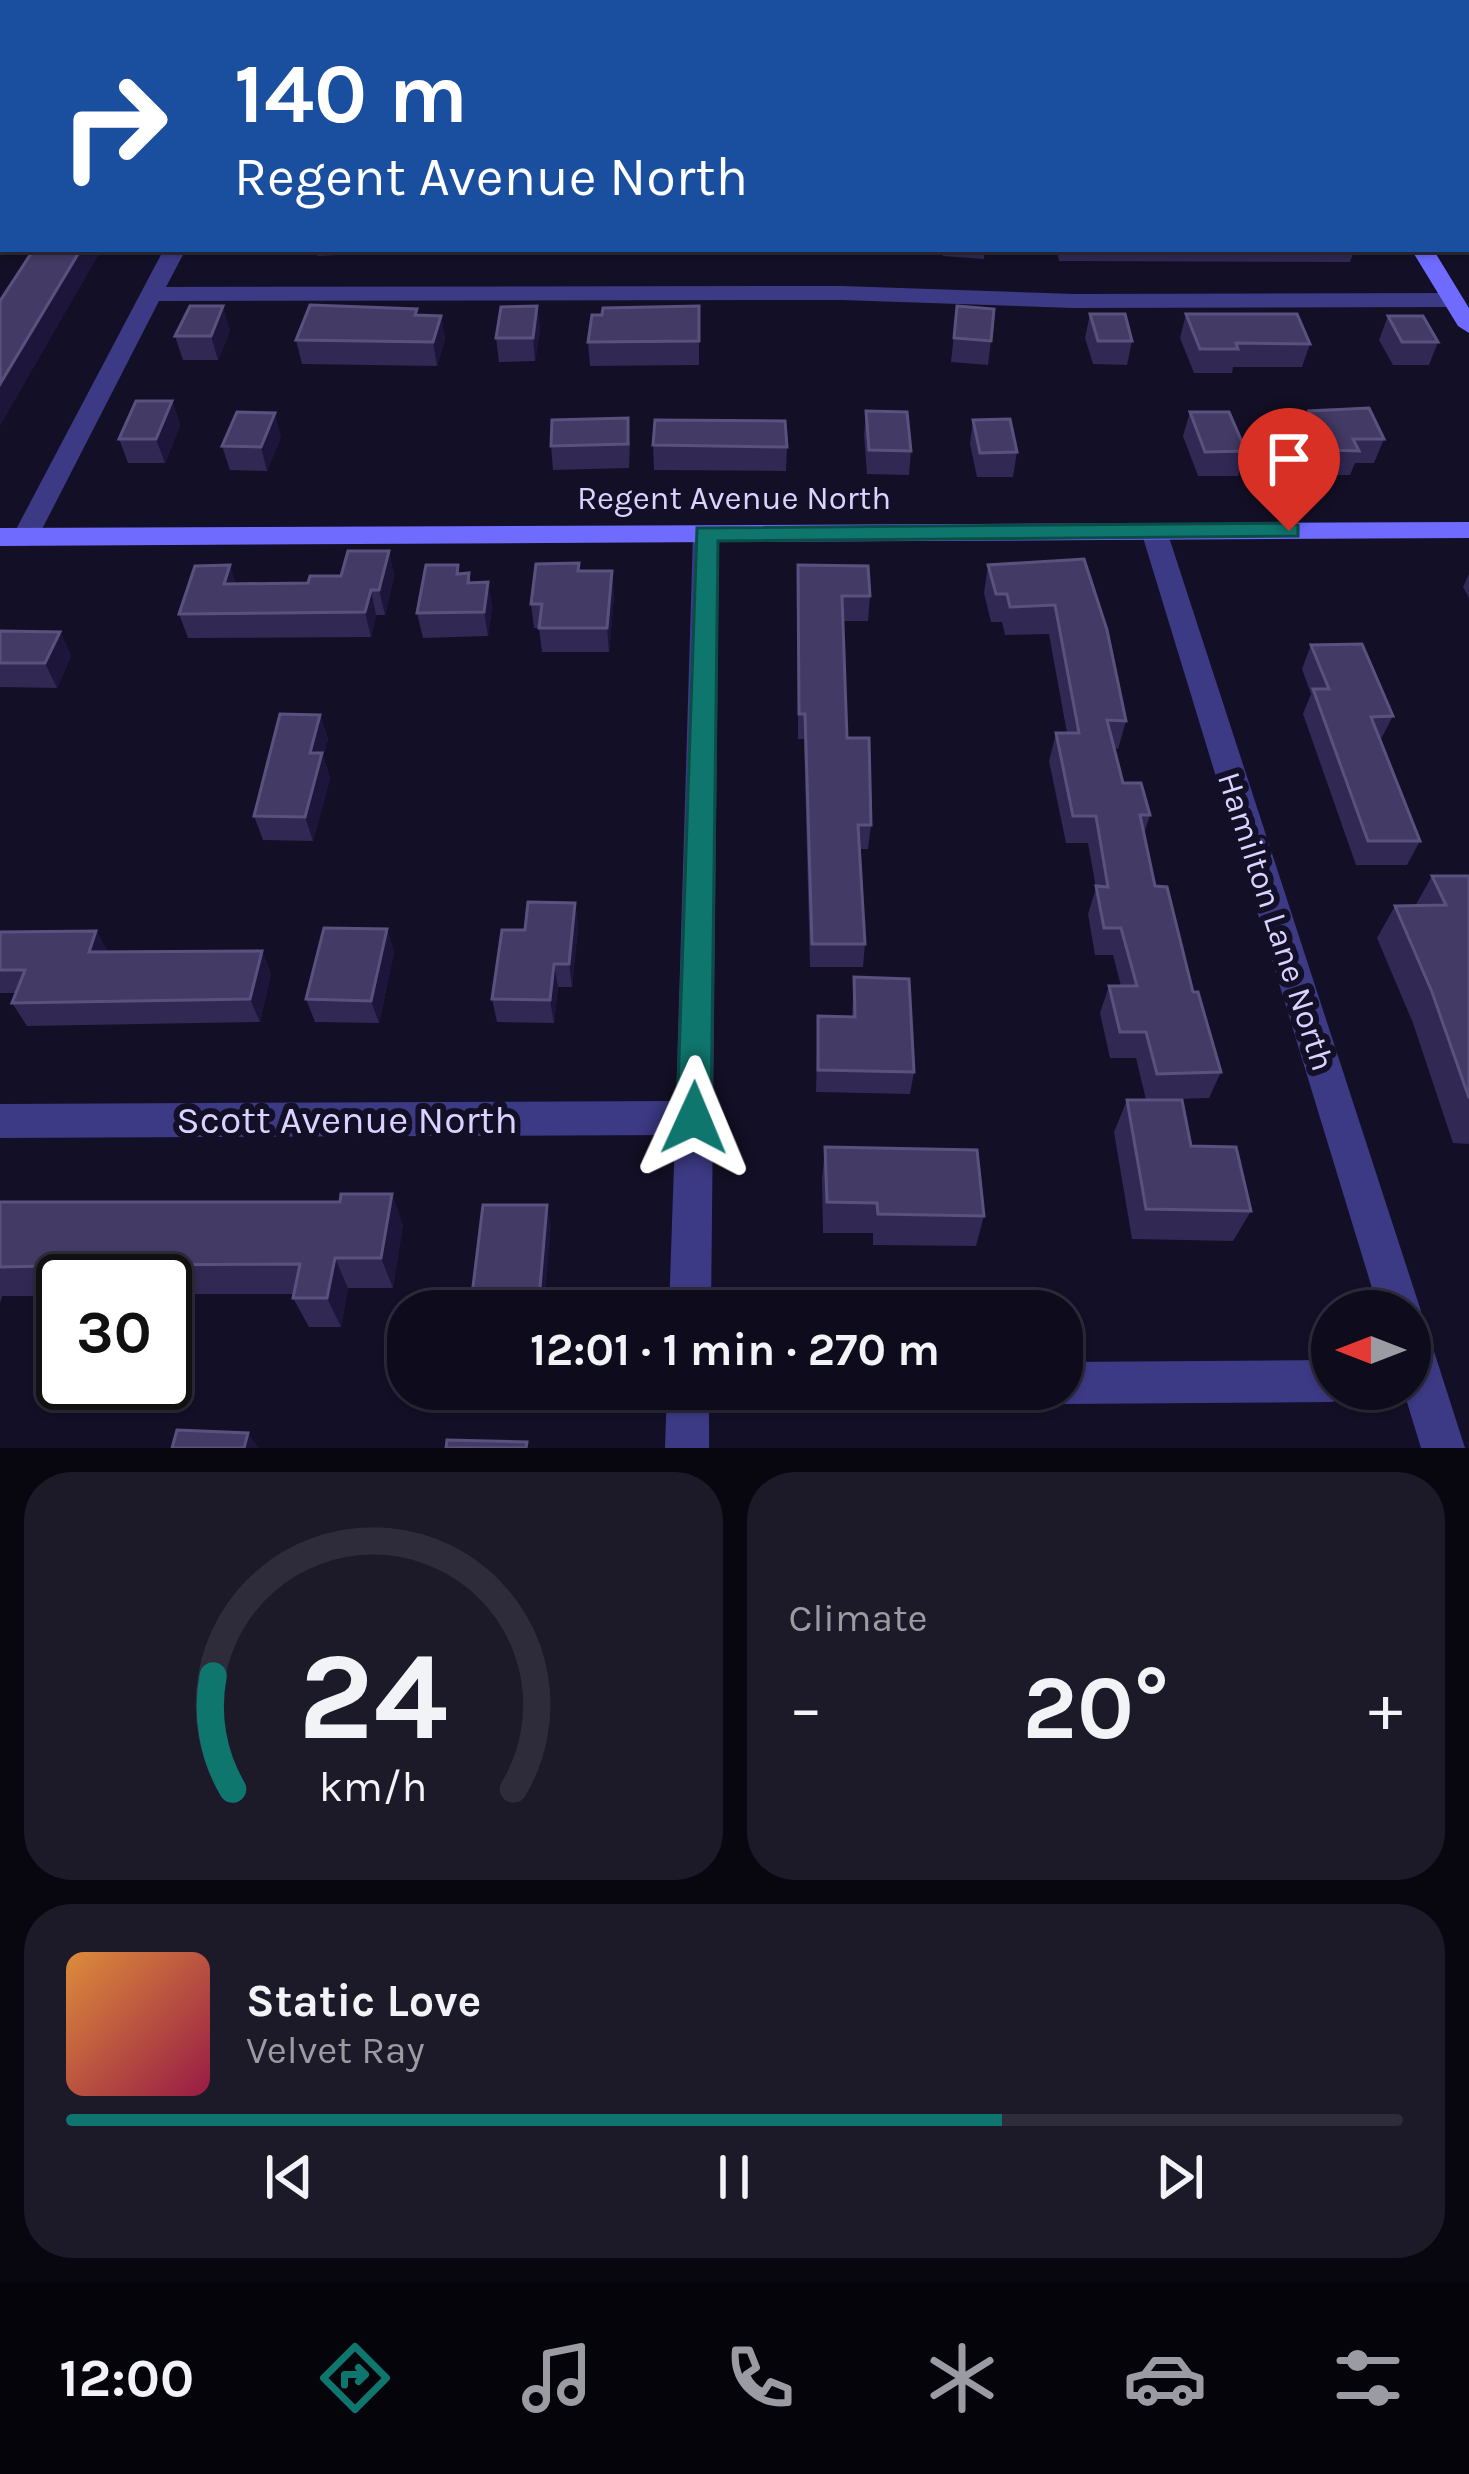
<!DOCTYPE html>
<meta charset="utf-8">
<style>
:root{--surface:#0e0b1c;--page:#1c1929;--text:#f1f3f6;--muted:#9b9ba3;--line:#2e2b3b;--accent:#0f766e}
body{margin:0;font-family:Karla,sans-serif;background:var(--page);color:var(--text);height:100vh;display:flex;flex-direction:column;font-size:45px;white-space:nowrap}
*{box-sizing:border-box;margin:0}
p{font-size:39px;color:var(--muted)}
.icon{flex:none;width:66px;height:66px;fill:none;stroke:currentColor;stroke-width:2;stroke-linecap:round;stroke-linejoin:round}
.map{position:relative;height:1448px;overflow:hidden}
.drawer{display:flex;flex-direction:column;gap:24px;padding:24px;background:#08060f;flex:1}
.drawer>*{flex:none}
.banner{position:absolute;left:0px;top:0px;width:1470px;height:252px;box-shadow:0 3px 9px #0004,0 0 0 3px var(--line);background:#1a4fa0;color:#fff;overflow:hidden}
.needle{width:78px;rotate:270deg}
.buttons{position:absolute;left:1311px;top:1290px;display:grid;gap:24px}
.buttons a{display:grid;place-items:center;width:120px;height:120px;border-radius:50%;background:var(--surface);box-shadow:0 3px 9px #0004,0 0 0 3px var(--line);font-size:60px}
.speed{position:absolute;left:36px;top:1254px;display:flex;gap:24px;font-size:60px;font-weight:700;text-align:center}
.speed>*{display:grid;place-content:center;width:156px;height:156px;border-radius:50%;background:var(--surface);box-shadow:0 3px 9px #0004,0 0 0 3px var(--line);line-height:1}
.speed .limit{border:6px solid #111;border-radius:18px;background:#fff;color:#111}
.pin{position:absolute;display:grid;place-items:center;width:102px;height:102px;color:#fff;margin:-123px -51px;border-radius:50% 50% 50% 0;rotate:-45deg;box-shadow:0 0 12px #0007}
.pin .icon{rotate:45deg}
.me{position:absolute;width:132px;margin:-66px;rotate:1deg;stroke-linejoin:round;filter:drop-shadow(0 0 9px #0008)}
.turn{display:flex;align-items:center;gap:42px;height:252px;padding:0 36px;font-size:54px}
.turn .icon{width:156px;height:156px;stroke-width:2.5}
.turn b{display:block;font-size:84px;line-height:102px}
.big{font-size:90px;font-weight:700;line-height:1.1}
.drawer .card{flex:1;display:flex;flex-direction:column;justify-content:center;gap:18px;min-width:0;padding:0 42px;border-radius:48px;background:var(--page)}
.drawer .dial{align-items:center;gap:0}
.dial svg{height:312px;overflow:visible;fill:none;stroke:var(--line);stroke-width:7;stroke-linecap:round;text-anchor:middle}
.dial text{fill:var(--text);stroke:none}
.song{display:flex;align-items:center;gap:36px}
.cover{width:144px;height:144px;border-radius:18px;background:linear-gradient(135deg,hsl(30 70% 55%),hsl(340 70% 35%))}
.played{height:12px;border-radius:6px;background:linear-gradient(90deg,var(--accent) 70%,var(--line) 70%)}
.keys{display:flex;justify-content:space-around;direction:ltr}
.heat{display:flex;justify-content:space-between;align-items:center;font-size:66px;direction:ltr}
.drawer .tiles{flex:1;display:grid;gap:24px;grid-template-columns:1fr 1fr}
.card:last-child{grid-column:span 2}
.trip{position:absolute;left:387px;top:1290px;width:696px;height:120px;border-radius:48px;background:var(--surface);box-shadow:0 3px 9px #0004,0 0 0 3px var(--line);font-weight:700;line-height:120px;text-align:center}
.dock{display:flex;height:192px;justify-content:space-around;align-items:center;background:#06040b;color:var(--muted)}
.dock .icon{width:84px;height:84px}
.dock .active{color:var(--accent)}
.dock b{font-size:54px;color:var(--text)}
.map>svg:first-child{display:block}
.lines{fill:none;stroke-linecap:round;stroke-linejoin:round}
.lane{fill:#3d3a85;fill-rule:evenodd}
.street{fill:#3d3a85;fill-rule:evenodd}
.secondary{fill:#6f6bff;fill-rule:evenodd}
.wall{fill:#312854}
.shaded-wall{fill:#1d163a}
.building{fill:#433a66;stroke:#5a527e;stroke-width:3}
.route{fill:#0f766e;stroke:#0a4d48;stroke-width:3}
.labels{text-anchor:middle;stroke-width:12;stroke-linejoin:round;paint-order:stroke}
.street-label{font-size:33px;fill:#d9d4ff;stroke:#130f26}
.near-street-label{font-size:39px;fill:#d9d4ff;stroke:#130f26}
</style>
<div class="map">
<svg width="1469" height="1448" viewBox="0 0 1469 1448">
<rect width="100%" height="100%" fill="#130f26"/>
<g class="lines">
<path class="lane" d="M 168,0 L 164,3 L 151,3 L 155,0 Z
M 0,140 L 3,140 L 3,146 L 0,146 Z
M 0,173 L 3,173 L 3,179 L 0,179 Z"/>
<path class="street" d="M 164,249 L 186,249 L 166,287 L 842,286 L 1073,294 L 1453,293 L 1464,300 L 1453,307 L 1073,308 L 842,300 L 159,301 L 38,537 L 25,546 L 16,543 L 12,537 Z
M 1154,523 L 1167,531 L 1421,1311 L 1415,1323 L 1425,1327 L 1431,1342 L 1465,1448 L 1421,1448 L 1403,1389 L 1410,1389 L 1410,1311 L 1379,1311 L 1141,531 Z
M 706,525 L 719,534 L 711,1311 L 669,1311 L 675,1135 L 0,1138 L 0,1104 L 676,1101 L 693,534 Z
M 1332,1360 L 1332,1389 L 1350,1389 L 1347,1396 L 1332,1402 L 1062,1404 L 1047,1398 L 1043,1389 L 1062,1389 L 1062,1362 Z
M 667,1389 L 709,1389 L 709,1448 L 665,1448 Z"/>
<path class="secondary" d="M 1261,0 L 1277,0 L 1279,3 L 1263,3 Z
M 1411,249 L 1433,249 L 1469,308 L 1469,333 L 1458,326 Z
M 1469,522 L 1469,538 L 0,546 L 0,528 Z"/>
</g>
<path class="wall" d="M 1467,127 L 1469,130 L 1469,215 L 1467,213 Z
M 231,249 L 266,249 L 264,255 L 232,255 Z
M 316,249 L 379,249 L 378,253 L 317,256 Z
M 696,249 L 730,249 L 730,254 L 696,254 Z
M 842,249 L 877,249 L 877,255 L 842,255 Z
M 943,249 L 985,249 L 984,259 L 943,256 Z
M 1036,249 L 1355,249 L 1350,262 L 1059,261 L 1057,250 Z
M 537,306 L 540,330 L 535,361 L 499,362 L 496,338 Z
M 699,306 L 699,365 L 590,366 L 588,342 Z
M 957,306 L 991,341 L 988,365 L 951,362 Z
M 1090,314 L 1132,341 L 1127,365 L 1093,364 L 1085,338 Z
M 1186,314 L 1310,344 L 1302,367 L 1233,367 L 1232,373 L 1194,373 L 1180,338 Z
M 418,315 L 441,316 L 445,339 L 437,366 L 302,364 L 296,340 Z
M 1388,316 L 1438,342 L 1429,365 L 1393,365 L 1379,340 Z
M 230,330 L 218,360 L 183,360 L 175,336 Z
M 172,401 L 180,425 L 165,463 L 128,463 L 119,439 Z
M 866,411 L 911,451 L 909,475 L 867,474 L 864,435 Z
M 1309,411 L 1384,439 L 1374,463 L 1355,463 L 1350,475 L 1317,475 L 1301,435 Z
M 1190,412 L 1246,451 L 1238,476 L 1198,476 L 1183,436 Z
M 973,420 L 1017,452 L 1013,477 L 977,477 L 970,444 Z
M 281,437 L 267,471 L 230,470 L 222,446 Z
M 630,442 L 629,468 L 553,470 L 551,446 Z
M 653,445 L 787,447 L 786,471 L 654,470 Z
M 389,551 L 394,576 L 385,615 L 376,615 L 371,637 L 188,638 L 179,614 L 230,565 L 236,584 L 308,583 L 341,576 Z
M 1084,559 L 1126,721 L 1118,749 L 1114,748 L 1123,783 L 1150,815 L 1144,834 L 1155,886 L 1221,1072 L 1209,1098 L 1146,1100 L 1136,1058 L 1110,1058 L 1100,1013 L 1109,986 L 1121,986 L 1113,955 L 1095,955 L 1088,914 L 1096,888 L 1088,843 L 1066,843 L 1049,761 L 1056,733 L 1067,733 L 1049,634 L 1005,635 L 1002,622 L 991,622 L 984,593 L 988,565 Z
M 798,565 L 870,596 L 868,621 L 843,621 L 847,738 L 871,825 L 868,849 L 860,849 L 865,944 L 863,967 L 810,967 L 804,739 L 798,739 Z
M 580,571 L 612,571 L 614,596 L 609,652 L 542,652 L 539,628 L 534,628 L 531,604 Z
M 469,573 L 471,583 L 488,582 L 492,607 L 488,636 L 423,638 L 417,613 L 460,574 Z
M 1469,574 L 1469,598 L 1463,587 Z
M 0,631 L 60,632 L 71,656 L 57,688 L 0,687 Z
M 1311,645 L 1393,716 L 1380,741 L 1420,841 L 1407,865 L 1356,865 L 1303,714 L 1311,694 L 1302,669 Z
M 320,715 L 328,739 L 323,756 L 330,778 L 313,841 L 263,840 L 254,816 Z
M 1432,876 L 1469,876 L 1469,1144 L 1453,1143 L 1413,1023 L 1377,938 L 1395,906 L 1415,906 Z
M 575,903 L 578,927 L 572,987 L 558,987 L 554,1023 L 497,1022 L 492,999 L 525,930 Z
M 387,929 L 394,952 L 379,1023 L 315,1022 L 306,999 Z
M 96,931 L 108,952 L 262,951 L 271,974 L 260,1022 L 27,1026 L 12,1003 L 16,993 L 0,993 L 0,932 Z
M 854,977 L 914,1072 L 910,1094 L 816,1092 L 818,1016 L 852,1017 Z
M 1127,1100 L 1191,1146 L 1251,1211 L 1233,1241 L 1132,1239 L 1114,1132 Z
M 825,1147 L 984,1216 L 976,1246 L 873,1245 L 873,1233 L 823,1233 L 822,1179 Z
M 0,1202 L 403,1224 L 393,1288 L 348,1288 L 341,1327 L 309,1327 L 293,1298 L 294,1294 L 165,1294 L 165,1281 L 63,1281 L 63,1312 L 49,1296 L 2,1296 L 0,1304 Z"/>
<path class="shaded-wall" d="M 81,249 L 102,249 L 0,426 L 0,384 Z
M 223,306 L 230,330 L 218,360 L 211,336 Z
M 537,306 L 540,330 L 535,361 L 533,338 Z
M 441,316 L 445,339 L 437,366 L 433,342 Z
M 172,401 L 180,425 L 165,463 L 156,439 Z
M 275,413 L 281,437 L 267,471 L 261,447 Z
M 389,551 L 394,576 L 385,615 L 379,590 Z
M 230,565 L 238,590 L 224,584 Z
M 612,571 L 614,596 L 609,652 L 607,628 Z
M 488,582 L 492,607 L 488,636 L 484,612 Z
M 371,590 L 376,615 L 371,637 L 365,612 Z
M 60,632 L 71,656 L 57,688 L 45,663 Z
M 320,715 L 328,739 L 323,756 L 330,778 L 313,841 L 305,817 L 310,753 Z
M 575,903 L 578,927 L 572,987 L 569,964 Z
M 387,929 L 394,952 L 379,1023 L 371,1001 Z
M 96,931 L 109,954 L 89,952 Z
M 262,951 L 271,974 L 260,1022 L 250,999 Z
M 554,964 L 558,987 L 554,1023 L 550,1000 Z
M 392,1194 L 403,1224 L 393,1288 L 381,1258 Z
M 547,1205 L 551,1225 L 544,1311 L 538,1311 Z
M 335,1258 L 348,1288 L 341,1327 L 327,1298 Z
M 120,1265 L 131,1281 L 116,1281 Z
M 248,1433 L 259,1448 L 244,1448 Z"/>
<path class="building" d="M 213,0 L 778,0 L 778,3 L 211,3 Z
M 1037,0 L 1205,0 L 1207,3 L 1038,3 Z
M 1467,127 L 1469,130 L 1469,184 L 1467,181 Z
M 34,249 L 81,249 L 0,384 L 0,301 Z
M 310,305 L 417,309 L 415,315 L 441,316 L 433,342 L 296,340 Z
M 190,306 L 223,306 L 211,336 L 175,336 Z
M 537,306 L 533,338 L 496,338 L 501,307 Z
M 699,306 L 699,341 L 588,342 L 592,315 L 602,315 L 603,308 Z
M 957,306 L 994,309 L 991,341 L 954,338 Z
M 1090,314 L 1125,314 L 1132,341 L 1098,341 Z
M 1186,314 L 1297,314 L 1310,344 L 1236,343 L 1238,349 L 1200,349 Z
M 1388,316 L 1423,316 L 1438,342 L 1402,342 Z
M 136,401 L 172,401 L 156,439 L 119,439 Z
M 1369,408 L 1384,439 L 1353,439 L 1359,451 L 1326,450 L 1309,411 Z
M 866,411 L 907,412 L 911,451 L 869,450 Z
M 237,412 L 275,413 L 261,447 L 222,446 Z
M 1190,412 L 1229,412 L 1246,451 L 1205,452 Z
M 628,418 L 628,444 L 551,446 L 552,420 Z
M 1010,419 L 1017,452 L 980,453 L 973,420 Z
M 655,420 L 785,421 L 787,447 L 653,445 Z
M 348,551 L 389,551 L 379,590 L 371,590 L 365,612 L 179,614 L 195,566 L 230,565 L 224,584 L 308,583 L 310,576 L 341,576 Z
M 1084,559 L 1107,630 L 1126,721 L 1107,720 L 1123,783 L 1141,783 L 1150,815 L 1140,815 L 1155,886 L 1167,887 L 1193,992 L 1198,992 L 1221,1072 L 1157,1074 L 1146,1032 L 1120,1032 L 1109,986 L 1137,986 L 1121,928 L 1104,928 L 1096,886 L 1108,887 L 1096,816 L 1073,816 L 1056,733 L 1079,733 L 1055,605 L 1010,607 L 1007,594 L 996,594 L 988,565 Z
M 579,563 L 578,571 L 612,571 L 607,628 L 539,628 L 542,604 L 531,604 L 536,564 Z
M 426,565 L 458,565 L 457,574 L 469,573 L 468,583 L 488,582 L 484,612 L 417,613 Z
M 798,565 L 868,566 L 870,596 L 842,596 L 847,738 L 869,738 L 871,825 L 858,825 L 865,944 L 812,944 L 805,714 L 799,714 Z
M 0,631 L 60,632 L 45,663 L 0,663 Z
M 1362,644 L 1393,716 L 1371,717 L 1420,841 L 1368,841 L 1313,689 L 1329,689 L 1311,645 Z
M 280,714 L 320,715 L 310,753 L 322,753 L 305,817 L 254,816 Z
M 1432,876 L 1469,876 L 1469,1098 L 1432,992 L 1395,906 L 1446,905 Z
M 528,902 L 575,903 L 569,964 L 554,964 L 550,1000 L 492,999 L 502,930 L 525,930 Z
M 324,928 L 387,929 L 371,1001 L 306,999 Z
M 96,931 L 89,952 L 262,951 L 250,999 L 12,1003 L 25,970 L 0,970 L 0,932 Z
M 854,977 L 909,979 L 914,1072 L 818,1070 L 818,1016 L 855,1017 Z
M 1127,1100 L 1182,1100 L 1191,1146 L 1236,1147 L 1251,1211 L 1146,1209 Z
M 825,1147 L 977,1150 L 984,1216 L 878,1214 L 877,1203 L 827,1202 Z
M 341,1194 L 392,1194 L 381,1258 L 335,1258 L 327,1298 L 293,1298 L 300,1264 L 120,1265 L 116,1281 L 63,1281 L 63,1285 L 41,1285 L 47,1266 L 0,1267 L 0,1202 L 340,1202 Z
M 483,1205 L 547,1205 L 538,1311 L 470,1311 Z
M 177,1430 L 248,1433 L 244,1448 L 172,1448 Z
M 447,1440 L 527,1442 L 526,1448 L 446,1448 Z"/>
<path class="route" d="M 1289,523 L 1298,525 L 1298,536 L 718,541 L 711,1118 L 706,1129 L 694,1134 L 682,1129 L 677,1118 L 697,528 Z"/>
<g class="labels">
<g class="street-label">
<text x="734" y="509">Regent Avenue North</text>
<text transform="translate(1277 921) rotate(72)" y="12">Hamilton Lane North</text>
</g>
<g class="near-street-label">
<text x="347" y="1133">Scott Avenue North</text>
</g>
</g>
</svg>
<div class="buttons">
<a><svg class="needle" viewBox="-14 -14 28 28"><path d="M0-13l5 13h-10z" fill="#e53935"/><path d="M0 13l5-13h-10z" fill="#9b9ba3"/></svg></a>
</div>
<div class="speed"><div class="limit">30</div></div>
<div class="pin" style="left:1289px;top:531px;background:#d93025"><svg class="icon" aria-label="arrive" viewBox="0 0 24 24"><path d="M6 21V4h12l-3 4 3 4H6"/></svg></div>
<svg class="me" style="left:694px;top:1118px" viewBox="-20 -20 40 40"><path d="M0-17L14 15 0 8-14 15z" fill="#0f766e" stroke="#fff" stroke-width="4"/></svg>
<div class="trip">12:01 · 1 min · 270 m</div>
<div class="banner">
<div class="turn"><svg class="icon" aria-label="right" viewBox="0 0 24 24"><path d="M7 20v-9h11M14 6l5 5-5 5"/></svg><div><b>140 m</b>Regent Avenue North</div></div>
</div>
</div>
<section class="drawer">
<div class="tiles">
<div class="card dial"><svg viewBox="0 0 100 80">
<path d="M14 69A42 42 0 1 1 86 69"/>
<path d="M14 69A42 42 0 0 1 9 40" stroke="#0f766e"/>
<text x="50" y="56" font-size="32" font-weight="700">24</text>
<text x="50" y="72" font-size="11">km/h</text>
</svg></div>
<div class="card"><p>Climate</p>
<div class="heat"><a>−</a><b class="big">20°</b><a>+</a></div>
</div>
<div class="card">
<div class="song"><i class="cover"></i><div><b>Static Love</b><p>Velvet Ray</p></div></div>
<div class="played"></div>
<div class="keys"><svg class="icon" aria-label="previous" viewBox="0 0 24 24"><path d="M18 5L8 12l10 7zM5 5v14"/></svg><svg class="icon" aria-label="pause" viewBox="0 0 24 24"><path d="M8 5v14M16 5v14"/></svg><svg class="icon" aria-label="next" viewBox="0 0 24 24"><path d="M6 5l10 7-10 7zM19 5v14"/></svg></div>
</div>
</div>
</section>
<nav class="dock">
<b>12:00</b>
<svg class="icon active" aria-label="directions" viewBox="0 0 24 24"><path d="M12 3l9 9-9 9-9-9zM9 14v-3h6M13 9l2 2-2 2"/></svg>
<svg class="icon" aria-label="music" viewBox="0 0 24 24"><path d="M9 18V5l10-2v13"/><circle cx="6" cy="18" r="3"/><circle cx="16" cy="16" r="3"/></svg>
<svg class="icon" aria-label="phone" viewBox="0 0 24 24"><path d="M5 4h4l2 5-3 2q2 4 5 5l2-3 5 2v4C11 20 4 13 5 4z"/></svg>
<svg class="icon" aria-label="climate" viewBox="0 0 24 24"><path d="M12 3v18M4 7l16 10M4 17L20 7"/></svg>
<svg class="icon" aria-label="car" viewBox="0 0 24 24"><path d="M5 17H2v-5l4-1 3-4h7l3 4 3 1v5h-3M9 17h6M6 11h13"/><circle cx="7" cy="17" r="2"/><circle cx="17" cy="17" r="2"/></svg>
<svg class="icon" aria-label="filters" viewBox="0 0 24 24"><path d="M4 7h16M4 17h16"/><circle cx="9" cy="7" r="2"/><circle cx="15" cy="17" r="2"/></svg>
</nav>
